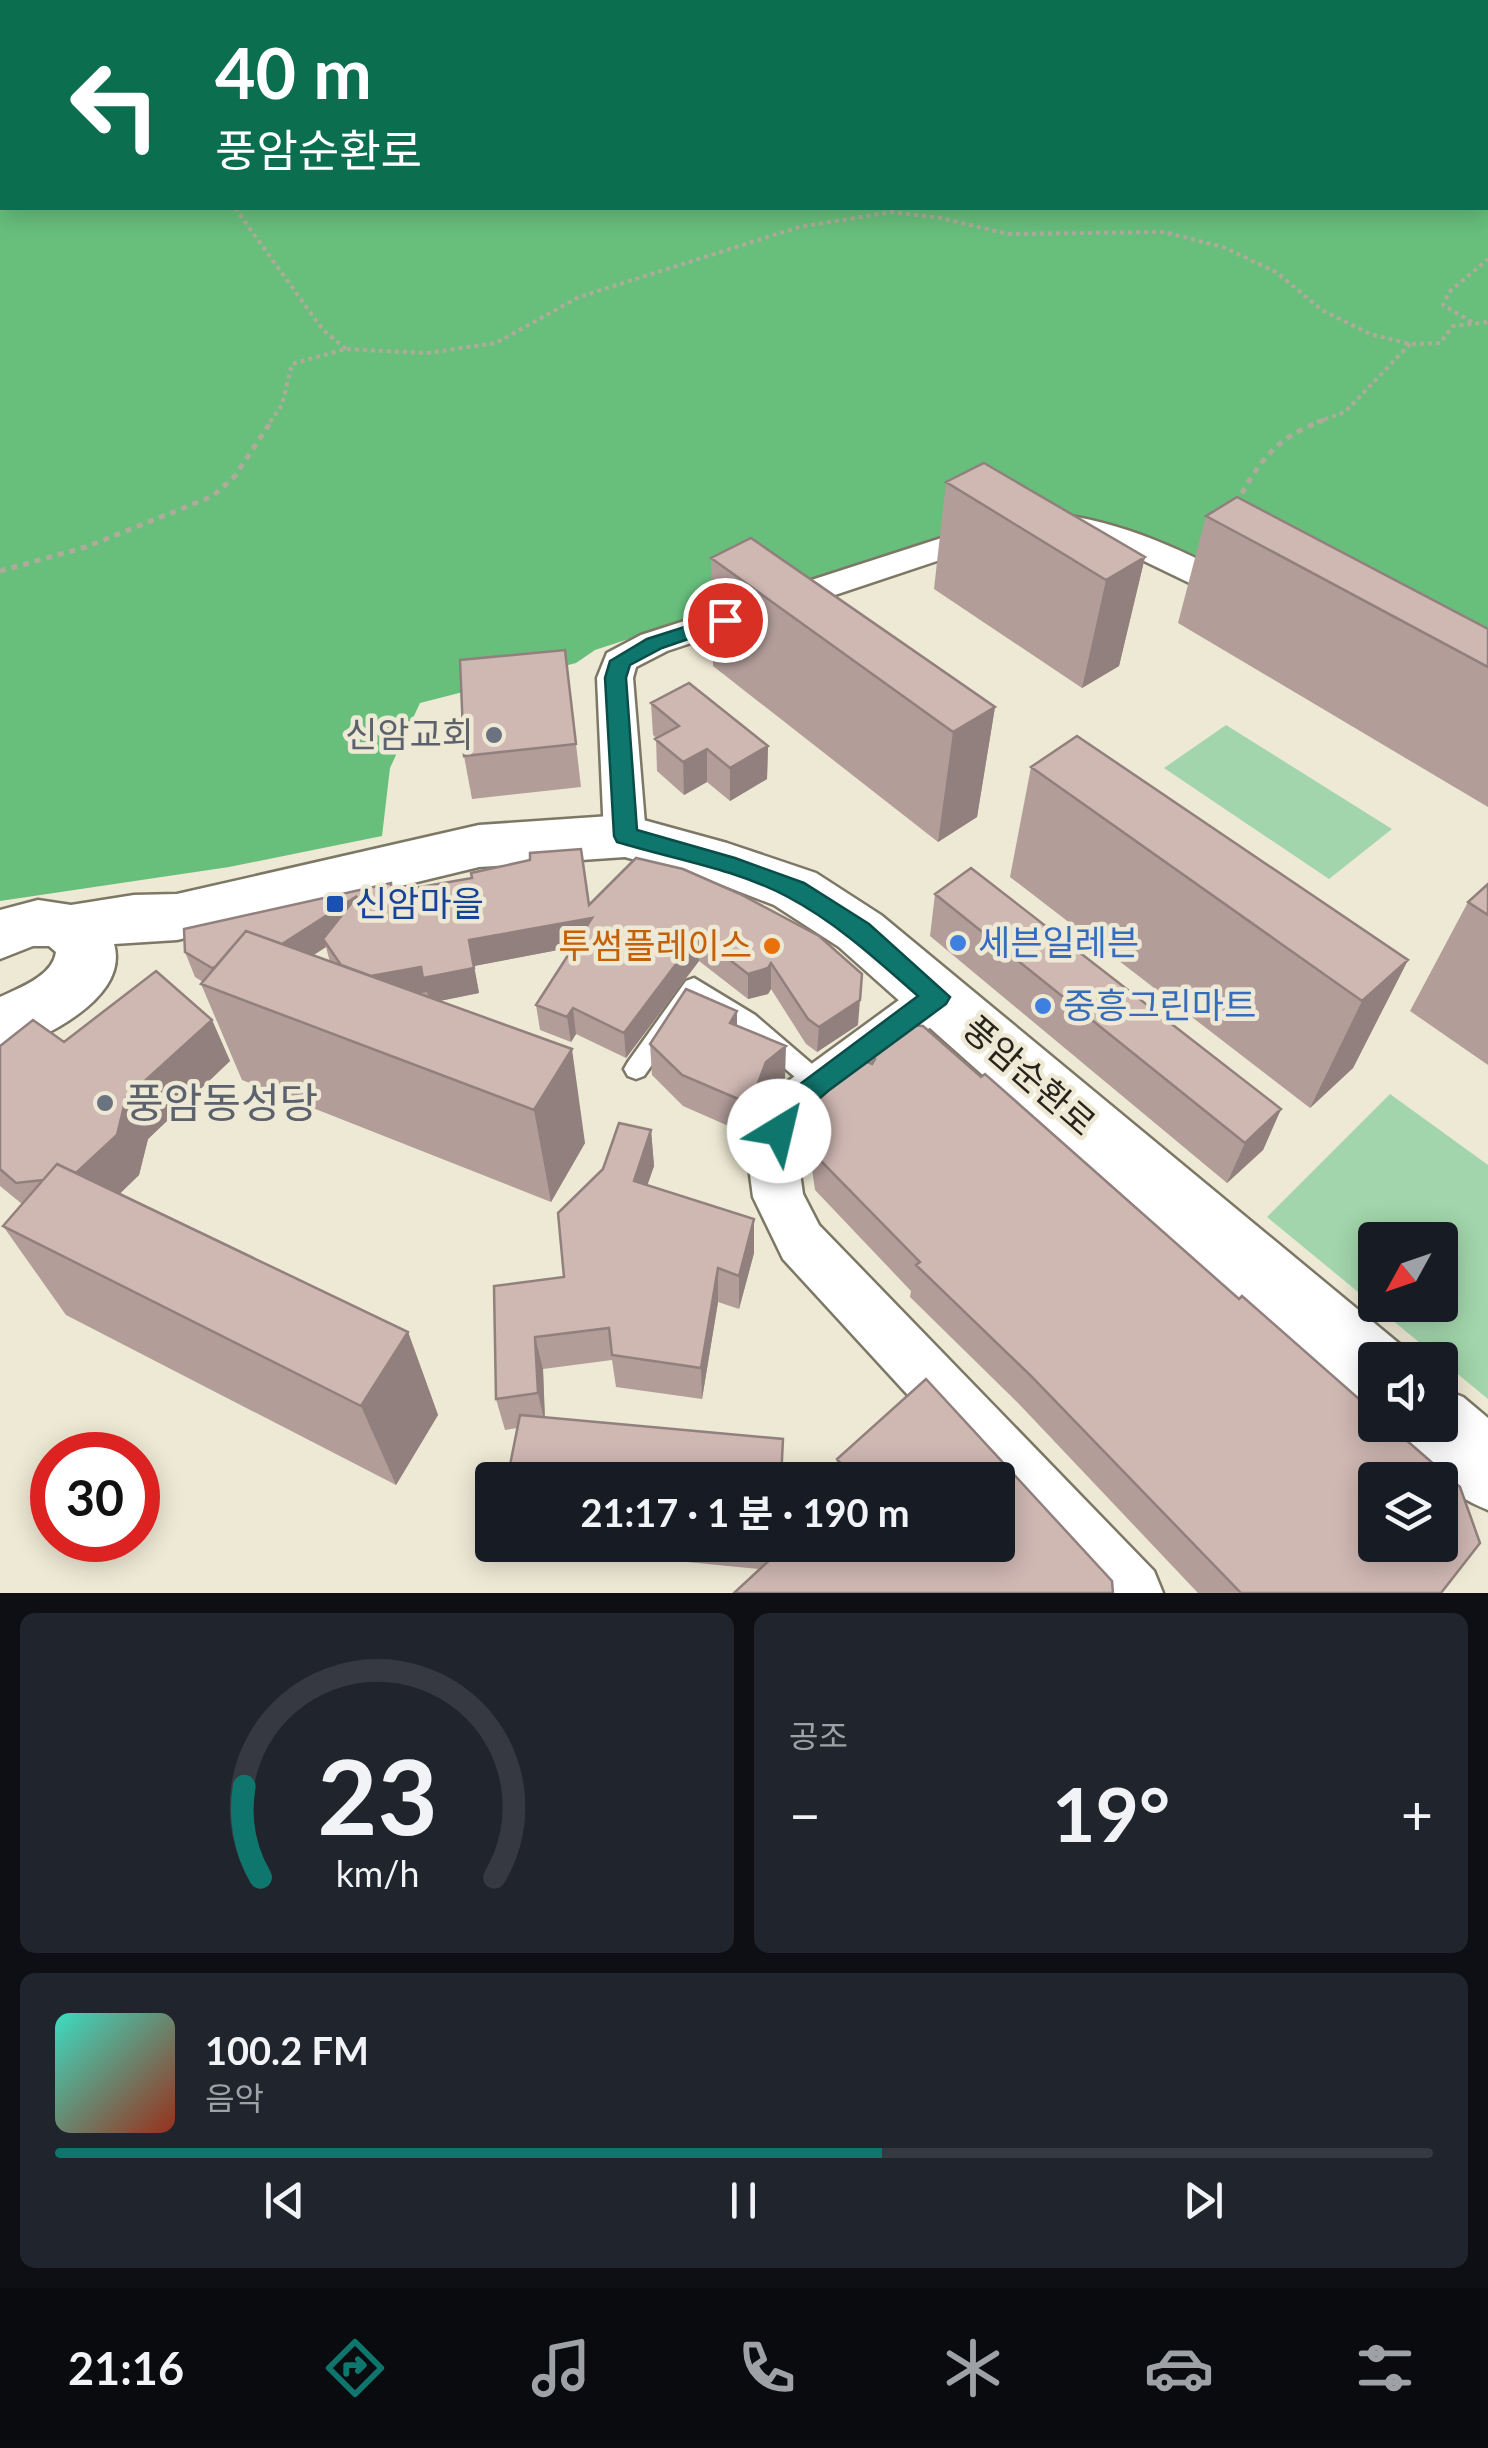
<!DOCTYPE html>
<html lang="ko">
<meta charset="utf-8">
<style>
:root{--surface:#171b24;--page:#20242c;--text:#f1f3f6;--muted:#9ea1a6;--line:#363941;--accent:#0f766e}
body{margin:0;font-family:Lato,"Noto Sans KR",sans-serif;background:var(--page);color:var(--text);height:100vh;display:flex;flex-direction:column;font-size:38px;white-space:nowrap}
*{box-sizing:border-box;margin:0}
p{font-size:32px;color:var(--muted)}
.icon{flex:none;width:55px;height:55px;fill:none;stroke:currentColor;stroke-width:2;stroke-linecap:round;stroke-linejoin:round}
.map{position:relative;height:1593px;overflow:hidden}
.sheet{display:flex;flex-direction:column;gap:20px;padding:20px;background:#0d0f14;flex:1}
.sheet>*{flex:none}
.hud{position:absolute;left:0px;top:0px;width:1490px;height:210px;box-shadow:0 5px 25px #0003;background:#0b6e4f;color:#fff;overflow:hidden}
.needle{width:65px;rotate:230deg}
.fabs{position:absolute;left:1358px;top:1222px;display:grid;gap:20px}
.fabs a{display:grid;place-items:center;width:100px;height:100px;border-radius:10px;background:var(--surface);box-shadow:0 5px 25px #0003;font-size:50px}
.speed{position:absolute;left:30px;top:1432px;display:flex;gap:20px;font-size:50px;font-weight:700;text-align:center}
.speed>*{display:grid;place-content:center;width:130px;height:130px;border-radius:50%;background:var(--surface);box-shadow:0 5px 25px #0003;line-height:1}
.speed .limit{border:15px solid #d22;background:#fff;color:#111}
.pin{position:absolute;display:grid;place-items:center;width:85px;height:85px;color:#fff;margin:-42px;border:5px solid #fff;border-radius:50%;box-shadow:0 2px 10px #0007}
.me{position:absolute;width:110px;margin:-55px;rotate:36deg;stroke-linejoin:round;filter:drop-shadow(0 0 8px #0008)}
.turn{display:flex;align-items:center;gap:35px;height:210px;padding:0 50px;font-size:45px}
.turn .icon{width:130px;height:130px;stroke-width:2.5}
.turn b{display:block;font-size:70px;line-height:85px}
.big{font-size:75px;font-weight:700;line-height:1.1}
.sheet .tile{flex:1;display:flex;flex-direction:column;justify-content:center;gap:15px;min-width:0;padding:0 35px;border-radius:15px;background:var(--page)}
.sheet .dial{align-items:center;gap:0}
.dial svg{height:260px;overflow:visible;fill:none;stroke:var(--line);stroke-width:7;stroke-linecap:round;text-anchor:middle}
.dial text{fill:var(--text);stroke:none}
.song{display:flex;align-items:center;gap:30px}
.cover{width:120px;height:120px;border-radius:15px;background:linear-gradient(135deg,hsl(170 70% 55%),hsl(10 70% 35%))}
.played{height:10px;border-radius:5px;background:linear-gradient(90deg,var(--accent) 60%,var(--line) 60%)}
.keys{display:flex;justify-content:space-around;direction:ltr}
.heat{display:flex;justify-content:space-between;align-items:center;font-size:55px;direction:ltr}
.sheet .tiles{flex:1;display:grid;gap:20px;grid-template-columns:1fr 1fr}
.tile:last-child{grid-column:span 2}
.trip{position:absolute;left:475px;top:1462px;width:540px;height:100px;border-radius:10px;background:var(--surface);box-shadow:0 5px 25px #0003;font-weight:700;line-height:100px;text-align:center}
.tabs{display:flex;height:160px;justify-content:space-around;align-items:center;background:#090b0e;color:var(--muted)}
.tabs .icon{width:70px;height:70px}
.tabs .active{color:var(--accent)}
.tabs b{font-size:45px;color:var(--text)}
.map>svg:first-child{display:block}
.green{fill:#a2d5ab;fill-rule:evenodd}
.forest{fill:#68bf7c;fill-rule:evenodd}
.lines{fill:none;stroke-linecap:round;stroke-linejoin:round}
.lane-casing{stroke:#7c7865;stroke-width:5}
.street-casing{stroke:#7c7865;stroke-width:5}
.secondary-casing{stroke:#7c7865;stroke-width:5}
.path-far1{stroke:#afab9a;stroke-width:4;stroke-dasharray:4 4;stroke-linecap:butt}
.path{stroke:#afab9a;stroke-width:5;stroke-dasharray:6 6;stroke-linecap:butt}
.lane{fill:#fff;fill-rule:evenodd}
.street{fill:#fff;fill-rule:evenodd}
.secondary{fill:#fff;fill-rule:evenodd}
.wall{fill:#b29d99;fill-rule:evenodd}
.shaded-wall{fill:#91807d}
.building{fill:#cfb7b2;stroke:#91807d;stroke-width:2.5;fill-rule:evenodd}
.route{fill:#0f766e;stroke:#0a4d48;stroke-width:2.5}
.worship-dot{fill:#6b7280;stroke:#eee9d4;stroke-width:4}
.transit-dot{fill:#1a4fb4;stroke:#eee9d4;stroke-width:4}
.shop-dot{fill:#3f7fe0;stroke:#eee9d4;stroke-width:4}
.food-dot{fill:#e8710a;stroke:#eee9d4;stroke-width:4}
.labels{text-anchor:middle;stroke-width:9;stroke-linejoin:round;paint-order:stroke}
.worship-label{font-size:35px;fill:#5b616d;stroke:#eee9d4;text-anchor:end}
.transit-label{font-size:35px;fill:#164399;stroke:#eee9d4;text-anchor:start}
.shop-label{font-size:35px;fill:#366cbe;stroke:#eee9d4;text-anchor:start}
.food-label{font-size:35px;fill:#c56008;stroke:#eee9d4;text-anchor:end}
.street-label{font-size:35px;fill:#26241c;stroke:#eee9d4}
.near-worship-label{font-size:42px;fill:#5b616d;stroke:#eee9d4;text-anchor:start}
</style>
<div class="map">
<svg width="1488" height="1593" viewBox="0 0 1488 1593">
<rect width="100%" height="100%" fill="#eee9d4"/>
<path class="green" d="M 1226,725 L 1392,829 L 1329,879 L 1164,768 Z
M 1390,1094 L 1488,1165 L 1488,1399 L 1267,1217 ZM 1375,1240 L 1440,1240 L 1440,1305 L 1375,1305 Z"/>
<path class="forest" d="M 0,0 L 1488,0 L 1488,714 L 1186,552 L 1120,526 L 1040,510 L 1008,515 L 595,650 L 576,663 L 420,703 L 390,768 L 382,836 L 229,867 L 0,901 ZM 2,2 L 1488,2 L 1488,208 L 2,208 Z"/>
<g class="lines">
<g class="lane-casing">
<path id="lane" d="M 694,978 L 755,1015 L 826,1076 L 830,1083 L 826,1090 L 818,1093 L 810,1090 L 739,1029 L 697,1001 L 644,1076 L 636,1079 L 628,1076 L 624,1069 L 628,1062 L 686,981 Z"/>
</g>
<g class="street-casing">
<path id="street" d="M 1049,513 C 1124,521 1188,552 1253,588 L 1258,595 L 1253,602 L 1241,606 L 1229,602 L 1113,546 L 1037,530 L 1033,523 L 1037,516 Z
M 988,523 L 1000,526 L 1004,533 L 1000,540 L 667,651 L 636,667 L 633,678 L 646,836 L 640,847 L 625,851 L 610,847 L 604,836 L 597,678 L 607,653 L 641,635 Z
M 937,979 L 953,984 L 960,997 L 953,1010 L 806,1122 L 797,1152 L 803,1194 L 819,1225 L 1154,1571 L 1163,1593 L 1090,1593 L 998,1492 L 998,1480 L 986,1480 L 783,1259 L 753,1197 L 747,1152 L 769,1095 L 921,984 Z"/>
</g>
<g class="secondary-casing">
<path id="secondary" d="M 625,815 L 727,843 L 816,873 L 881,915 L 1402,1346 L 1408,1360 L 1375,1360 L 1375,1411 L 1348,1400 L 839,947 L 774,905 L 712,881 L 625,857 L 479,867 L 177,940 L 114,944 C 130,999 40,1040 0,1053 L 0,997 C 19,988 53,976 56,952 L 49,946 L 33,946 L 0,959 L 0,910 L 38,900 L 71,905 L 134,895 L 177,894 L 479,825 Z
M 1440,1388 L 1463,1397 L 1488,1418 L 1488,1510 C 1447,1493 1413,1466 1396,1425 L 1440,1425 Z"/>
</g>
<path class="path-far1" d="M 1112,0 L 1116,2
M 803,2 L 811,0
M 235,208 L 323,330 L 346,349
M 0,209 L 4,208
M 1472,322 L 1443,305 L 1449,292 L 1488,259
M 270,422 L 282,405 L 292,364 L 346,349 L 427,353 L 496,343 L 579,297 L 799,227 L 892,212 L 941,218 L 1008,234 L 1164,232 L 1223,247 L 1276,272 L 1322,310 L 1370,334 L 1410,344 L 1440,343 L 1453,326 L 1488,322
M 1317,422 L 1345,412 L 1410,344"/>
<path class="path" d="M 1236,504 C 1260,460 1275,438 1324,420
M 0,571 L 86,547 L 213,496 L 235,476 L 272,420"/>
<use href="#lane" class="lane"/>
<use href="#street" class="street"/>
<use href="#secondary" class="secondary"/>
</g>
<path class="wall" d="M 946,482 L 1145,557 L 1119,666 L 1082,688 L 934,589 Z
M 1206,516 L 1488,629 L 1488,807 L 1178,623 Z
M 711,558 L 995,707 L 977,817 L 938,842 L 713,666 Z
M 565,650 L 581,787 L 472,799 L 464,756 Z
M 651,703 L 768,746 L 767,779 L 730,801 L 707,782 L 684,795 L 657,771 L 656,738 L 653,735 Z
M 1031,767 L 1408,960 L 1353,1068 L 1310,1108 L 1010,877 Z
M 636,858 L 858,1025 L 817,1052 L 806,1044 L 771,989 L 768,994 L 748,999 L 699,961 L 626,1058 L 576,1034 L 571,1042 L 540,1030 L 536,1005 L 573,947 L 474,966 L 479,993 L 439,1001 L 585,1143 L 551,1202 L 242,1080 L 201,984 L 203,982 L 195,977 L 185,952 L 394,892 L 589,905 ZM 326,947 L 330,962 L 313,955 Z
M 1488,884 L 1488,1065 L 1410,1011 L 1468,902 Z
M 935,894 L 1281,1109 L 1263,1150 L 1227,1183 L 930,936 Z
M 212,1020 L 230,1061 L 148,1139 L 139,1175 L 119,1194 L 408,1332 L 438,1415 L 396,1485 L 66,1315 L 3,1226 L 22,1204 L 0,1186 L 0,1046 L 64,1042 Z
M 899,1024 L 1441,1593 L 1198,1593 L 1019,1404 L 910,1297 L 911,1291 L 815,1190 L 810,1155 L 812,1121 L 845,1067 L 845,1064 L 863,1060 L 864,1050 Z
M 737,1026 L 785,1078 L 766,1094 L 749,1135 L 683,1106 L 652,1075 L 650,1044 Z
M 651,1130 L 654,1166 L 647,1185 L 754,1219 L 754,1253 L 739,1309 L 718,1302 L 702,1399 L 616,1387 L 612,1360 L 543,1369 L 545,1417 L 517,1428 L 505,1430 L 496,1399 L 564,1277 Z
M 926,1379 L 1112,1581 L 1113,1593 L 734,1593 L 759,1569 L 511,1545 L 777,1545 L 777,1553 L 786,1545 L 998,1545 L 998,1480 L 835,1480 L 837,1459 Z"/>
<path class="shaded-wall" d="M 1145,557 L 1119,666 L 1082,688 L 1106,580 Z
M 995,707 L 977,817 L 938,842 L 953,732 Z
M 768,746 L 767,779 L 730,801 L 730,768 Z
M 707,749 L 707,782 L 684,795 L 683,762 Z
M 357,896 L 323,939 L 326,947 L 271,983 L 221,991 L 212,968 Z
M 592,918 L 595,943 L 474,966 L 479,993 L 430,1003 L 427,992 L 374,1002 L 367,977 L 469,940 Z
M 698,935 L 699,961 L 626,1058 L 624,1033 Z
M 1408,960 L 1353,1068 L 1310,1108 L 1362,1001 Z
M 771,963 L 771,989 L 768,994 L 748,999 L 748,974 Z
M 860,1000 L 858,1025 L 817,1052 L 819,1027 Z
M 573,1008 L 576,1034 L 571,1042 L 567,1017 Z
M 737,1011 L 737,1043 L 730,1023 Z
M 212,1020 L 230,1061 L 148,1139 L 139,1175 L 95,1218 L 70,1178 L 126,1098 Z
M 786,1046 L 785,1078 L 766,1094 L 749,1135 L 750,1104 L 766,1062 Z
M 572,1049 L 585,1143 L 551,1202 L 534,1110 Z
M 1281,1109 L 1263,1150 L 1227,1183 L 1245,1143 Z
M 651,1130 L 654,1166 L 637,1216 L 634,1181 Z
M 754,1219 L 754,1253 L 739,1309 L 739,1276 Z
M 718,1268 L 718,1302 L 702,1399 L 701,1368 Z
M 408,1332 L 438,1415 L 396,1485 L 361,1406 Z
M 535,1337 L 543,1369 L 545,1424 L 538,1393 Z"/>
<path class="building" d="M 984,463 L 1145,557 L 1106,580 L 946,482 Z
M 1237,497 L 1488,629 L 1488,667 L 1206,516 Z
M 751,538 L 995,707 L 953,732 L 711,558 Z
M 565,650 L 576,744 L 464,756 L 460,660 Z
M 689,683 L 768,746 L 730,768 L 707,749 L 683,762 L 655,739 L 679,726 L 651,703 Z
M 1077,736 L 1408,960 L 1362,1001 L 1031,767 Z
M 581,849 L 589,905 L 636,858 L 683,869 L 740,894 L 819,936 L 862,974 L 860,1000 L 819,1027 L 808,1019 L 771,963 L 768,968 L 748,974 L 698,935 L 624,1033 L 573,1008 L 567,1017 L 536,1005 L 592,918 L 469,940 L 474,968 L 423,978 L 421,967 L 371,976 L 341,965 L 323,939 L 357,896 L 282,944 L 246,931 L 215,967 L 212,968 L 185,952 L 184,929 L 391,883 L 392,892 L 472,878 L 471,873 L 530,860 L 530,853 Z
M 971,868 L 1281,1109 L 1245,1143 L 935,894 Z
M 1488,884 L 1488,915 L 1468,902 Z
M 246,931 L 572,1049 L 534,1110 L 201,984 Z
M 156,971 L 212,1020 L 126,1098 L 117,1135 L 76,1173 L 57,1164 L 43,1180 L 16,1183 L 0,1169 L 0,1046 L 33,1020 L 64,1042 Z
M 686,989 L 737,1011 L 730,1023 L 786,1046 L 766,1062 L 750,1104 L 682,1075 L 650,1044 Z
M 899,1024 L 923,1026 L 981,1077 L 985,1074 L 1239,1299 L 1242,1296 L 1375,1413 L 1375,1425 L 1389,1425 L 1460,1487 L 1480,1543 L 1441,1593 L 1241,1593 L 1029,1374 L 916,1265 L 920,1262 L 817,1157 L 812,1121 L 820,1093 L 834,1072 L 842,1066 L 848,1069 L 845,1064 L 855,1057 L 872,1064 L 875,1059 L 864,1050 ZM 1375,1480 L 1440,1480 L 1440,1545 L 1375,1545 Z
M 619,1123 L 651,1130 L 634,1181 L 754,1219 L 739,1276 L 718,1268 L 701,1368 L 612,1355 L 609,1328 L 535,1337 L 538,1393 L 496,1399 L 494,1286 L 564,1277 L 558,1213 L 603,1169 Z
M 57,1164 L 408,1332 L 361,1406 L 3,1226 Z
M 926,1379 L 1112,1581 L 1113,1593 L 734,1593 L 786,1545 L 998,1545 L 998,1480 L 855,1480 L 837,1459 Z
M 520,1415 L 783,1439 L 781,1480 L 507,1480 Z"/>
<path class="route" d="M 725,614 L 735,620 L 732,624 L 662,648 L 630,665 L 626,678 L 637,830 L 735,858 L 804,883 L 869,924 L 950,997 L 946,1004 L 828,1091 L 798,1117 L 789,1140 L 779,1143 L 769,1140 L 765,1131 L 776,1102 L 918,996 C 877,960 837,923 788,897 C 736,869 673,859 617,842 L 614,836 L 605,678 L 610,661 L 647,639 Z"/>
<g class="worship-dot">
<circle cx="494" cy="735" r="10"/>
<circle cx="105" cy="1103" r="10"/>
</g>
<rect class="transit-dot" x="325" y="894" width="20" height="20" rx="5"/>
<g class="shop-dot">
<circle cx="958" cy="943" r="10"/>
<circle cx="1043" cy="1006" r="10"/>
</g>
<circle class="food-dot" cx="772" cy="946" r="10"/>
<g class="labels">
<g class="worship-label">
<text x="474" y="747">신암교회</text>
</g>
<g class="transit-label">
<text x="355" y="916">신암마을</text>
</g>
<g class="shop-label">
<text x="978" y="955">세븐일레븐</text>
<text x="1063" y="1018">중흥그린마트</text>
</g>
<g class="food-label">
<text x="752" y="958">투썸플레이스</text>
</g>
<g class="street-label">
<text transform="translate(1029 1076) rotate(41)" y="12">풍암순환로</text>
</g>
<g class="near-worship-label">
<text x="125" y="1118">풍암동성당</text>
</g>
</g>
</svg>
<div class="fabs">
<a><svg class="needle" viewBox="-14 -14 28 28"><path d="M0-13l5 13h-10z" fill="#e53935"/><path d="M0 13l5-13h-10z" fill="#9ea1a6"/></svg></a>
<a><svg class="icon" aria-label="sound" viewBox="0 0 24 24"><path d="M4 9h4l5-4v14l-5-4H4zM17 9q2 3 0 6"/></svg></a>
<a><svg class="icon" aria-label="layers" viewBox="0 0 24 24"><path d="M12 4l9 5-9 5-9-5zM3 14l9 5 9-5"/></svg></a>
</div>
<div class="speed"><div class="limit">30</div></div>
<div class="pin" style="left:725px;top:620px;background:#d93025"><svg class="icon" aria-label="arrive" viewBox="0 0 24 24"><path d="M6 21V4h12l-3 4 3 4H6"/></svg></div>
<svg class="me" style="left:779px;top:1131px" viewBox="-20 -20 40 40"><circle r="19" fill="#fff"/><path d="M0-13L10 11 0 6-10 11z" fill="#0f766e"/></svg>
<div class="trip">21:17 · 1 분 · 190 m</div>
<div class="hud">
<div class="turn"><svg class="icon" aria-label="left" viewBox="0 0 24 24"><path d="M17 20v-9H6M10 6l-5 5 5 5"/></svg><div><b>40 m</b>풍암순환로</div></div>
</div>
</div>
<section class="sheet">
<div class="tiles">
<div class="tile dial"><svg viewBox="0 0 100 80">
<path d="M14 69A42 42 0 1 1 86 69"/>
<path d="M14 69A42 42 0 0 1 9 41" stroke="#0f766e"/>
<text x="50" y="56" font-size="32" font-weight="700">23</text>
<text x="50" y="72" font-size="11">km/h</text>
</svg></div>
<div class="tile"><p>공조</p>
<div class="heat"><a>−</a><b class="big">19°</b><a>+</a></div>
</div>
<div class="tile">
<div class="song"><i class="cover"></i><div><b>100.2 FM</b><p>음악</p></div></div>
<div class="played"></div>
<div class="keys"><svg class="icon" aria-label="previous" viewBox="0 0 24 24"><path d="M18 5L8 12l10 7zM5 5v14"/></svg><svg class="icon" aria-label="pause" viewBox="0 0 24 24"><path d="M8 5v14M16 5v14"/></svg><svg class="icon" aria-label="next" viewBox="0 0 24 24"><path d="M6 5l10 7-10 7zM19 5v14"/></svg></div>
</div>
</div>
</section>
<nav class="tabs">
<b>21:16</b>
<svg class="icon active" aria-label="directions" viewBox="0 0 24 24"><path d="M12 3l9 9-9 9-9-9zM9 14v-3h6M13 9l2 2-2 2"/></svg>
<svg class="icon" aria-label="music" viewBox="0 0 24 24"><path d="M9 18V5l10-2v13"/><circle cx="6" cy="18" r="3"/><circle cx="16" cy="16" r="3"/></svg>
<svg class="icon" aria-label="phone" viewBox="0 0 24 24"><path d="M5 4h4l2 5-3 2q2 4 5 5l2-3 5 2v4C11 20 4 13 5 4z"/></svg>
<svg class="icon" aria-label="climate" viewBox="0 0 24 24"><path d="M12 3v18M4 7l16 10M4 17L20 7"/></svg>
<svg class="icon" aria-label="car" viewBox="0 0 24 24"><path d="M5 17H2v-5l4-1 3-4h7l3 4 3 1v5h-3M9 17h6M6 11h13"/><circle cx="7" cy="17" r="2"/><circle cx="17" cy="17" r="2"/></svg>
<svg class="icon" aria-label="filters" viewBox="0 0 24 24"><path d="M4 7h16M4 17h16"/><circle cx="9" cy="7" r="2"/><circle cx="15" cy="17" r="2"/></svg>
</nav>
